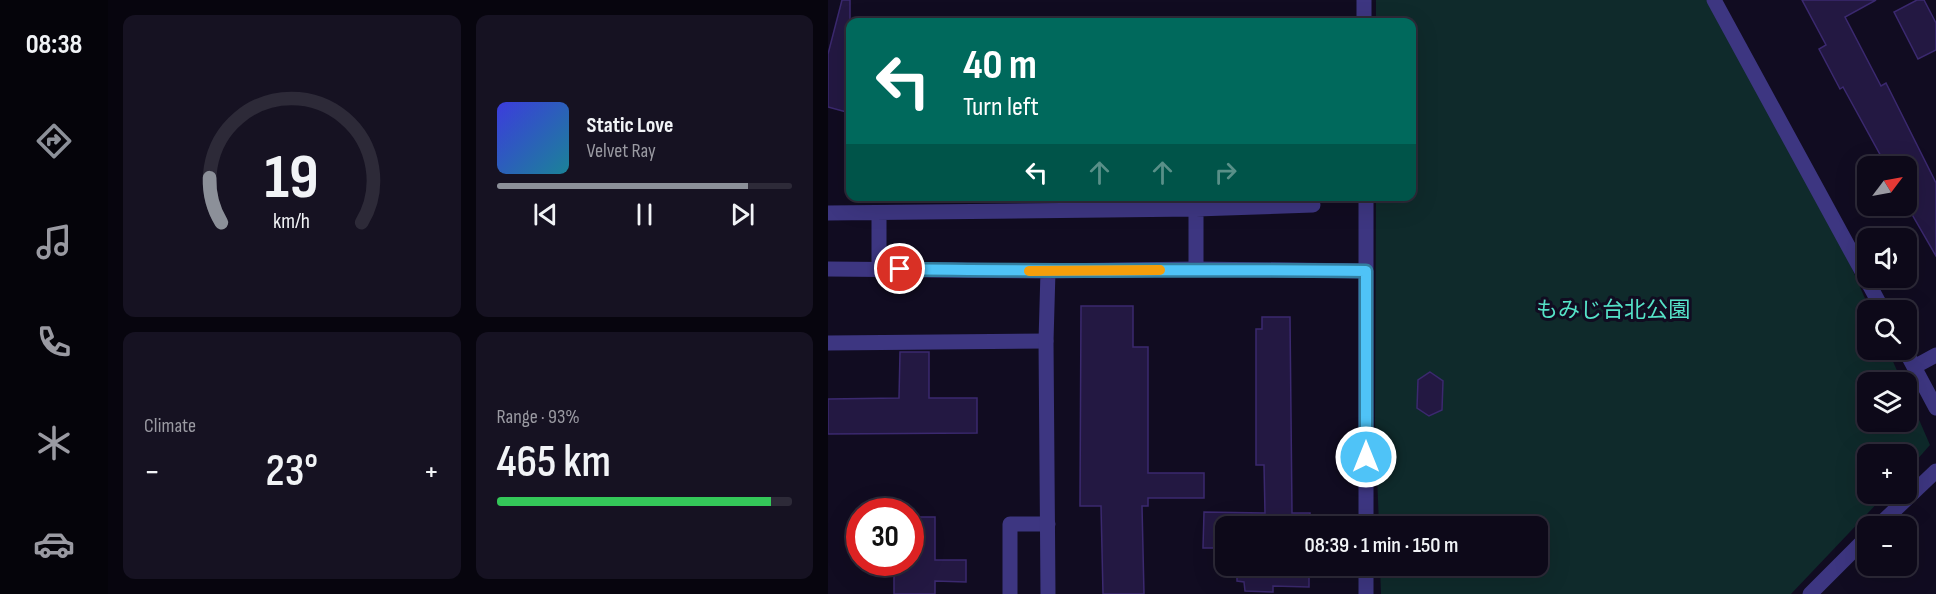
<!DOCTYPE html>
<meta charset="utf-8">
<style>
:root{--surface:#0d0919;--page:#161222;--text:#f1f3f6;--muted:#9a9aa2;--line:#2d2a38;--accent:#8c9099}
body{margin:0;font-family:"Sofia Sans Condensed","Noto Sans JP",sans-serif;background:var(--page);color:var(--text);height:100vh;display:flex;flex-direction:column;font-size:22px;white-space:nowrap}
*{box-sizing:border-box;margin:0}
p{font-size:20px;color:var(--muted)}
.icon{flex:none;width:33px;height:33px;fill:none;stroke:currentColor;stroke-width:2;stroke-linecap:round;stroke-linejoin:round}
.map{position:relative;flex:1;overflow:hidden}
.side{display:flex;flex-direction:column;gap:15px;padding:15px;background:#07050e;width:720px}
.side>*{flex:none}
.top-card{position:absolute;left:18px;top:18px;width:570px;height:183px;border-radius:12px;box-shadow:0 6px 24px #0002,0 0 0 2px var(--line);background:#00695c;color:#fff;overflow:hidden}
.needle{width:39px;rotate:58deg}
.controls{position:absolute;left:1029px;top:156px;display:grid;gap:12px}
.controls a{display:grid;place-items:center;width:60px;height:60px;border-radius:12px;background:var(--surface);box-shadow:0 6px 24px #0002,0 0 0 2px var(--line);font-size:30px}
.speed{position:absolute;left:18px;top:498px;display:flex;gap:12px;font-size:30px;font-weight:700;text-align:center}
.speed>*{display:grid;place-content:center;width:78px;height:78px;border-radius:50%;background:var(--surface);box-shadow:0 6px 24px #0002,0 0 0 2px var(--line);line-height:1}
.speed .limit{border:9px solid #d22;background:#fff;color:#111}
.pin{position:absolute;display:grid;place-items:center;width:51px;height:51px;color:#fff;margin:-26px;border:3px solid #fff;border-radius:50%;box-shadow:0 2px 6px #0007}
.me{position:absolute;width:66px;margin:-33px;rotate:0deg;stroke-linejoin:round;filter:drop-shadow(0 0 4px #0008)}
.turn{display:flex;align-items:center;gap:21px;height:126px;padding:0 18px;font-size:27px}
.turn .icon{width:78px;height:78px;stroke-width:2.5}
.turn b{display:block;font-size:42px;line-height:51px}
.lanes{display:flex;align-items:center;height:57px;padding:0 18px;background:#0003;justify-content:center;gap:30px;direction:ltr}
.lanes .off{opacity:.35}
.big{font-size:45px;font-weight:600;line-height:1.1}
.side .widget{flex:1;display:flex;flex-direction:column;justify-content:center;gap:9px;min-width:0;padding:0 21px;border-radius:12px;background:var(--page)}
.side .dial{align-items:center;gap:0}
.dial svg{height:156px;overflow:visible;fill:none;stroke:var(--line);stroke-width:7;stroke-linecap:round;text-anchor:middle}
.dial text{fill:var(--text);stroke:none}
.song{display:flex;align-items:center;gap:18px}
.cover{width:72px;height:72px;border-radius:9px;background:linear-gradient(135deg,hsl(240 70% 55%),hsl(190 70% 35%))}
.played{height:6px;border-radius:3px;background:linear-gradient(90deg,var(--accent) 85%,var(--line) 85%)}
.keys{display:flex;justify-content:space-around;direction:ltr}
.heat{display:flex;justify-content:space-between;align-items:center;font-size:33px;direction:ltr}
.charge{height:9px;border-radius:4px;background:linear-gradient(90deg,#34c759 93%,var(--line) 0)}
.side .tiles{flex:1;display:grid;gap:15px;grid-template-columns:repeat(2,1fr)}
.trip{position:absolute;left:387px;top:516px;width:333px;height:60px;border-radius:12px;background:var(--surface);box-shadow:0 6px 24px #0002,0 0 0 2px var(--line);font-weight:600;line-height:60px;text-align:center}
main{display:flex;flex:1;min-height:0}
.menu{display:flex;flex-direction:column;width:108px;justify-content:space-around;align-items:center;background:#05040a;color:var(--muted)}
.menu .icon{width:42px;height:42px}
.menu .selected{color:var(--accent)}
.menu b{font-size:27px;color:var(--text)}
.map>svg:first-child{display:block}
.green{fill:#0f2a2b}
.building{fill:#231842;stroke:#3b296f;stroke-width:1.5}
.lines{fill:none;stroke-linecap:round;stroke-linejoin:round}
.service{stroke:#3d3681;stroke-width:15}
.minor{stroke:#3d3681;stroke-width:15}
.route-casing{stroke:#337fa1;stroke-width:15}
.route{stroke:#4fc3f7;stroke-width:10}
.slow{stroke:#f59e0b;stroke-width:10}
.labels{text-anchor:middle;stroke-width:6;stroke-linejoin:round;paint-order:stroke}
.park-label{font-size:22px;fill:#55e2c7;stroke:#110c21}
</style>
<main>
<nav class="menu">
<b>08:38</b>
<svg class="icon selected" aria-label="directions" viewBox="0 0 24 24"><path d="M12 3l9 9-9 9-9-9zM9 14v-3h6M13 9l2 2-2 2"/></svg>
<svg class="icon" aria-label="music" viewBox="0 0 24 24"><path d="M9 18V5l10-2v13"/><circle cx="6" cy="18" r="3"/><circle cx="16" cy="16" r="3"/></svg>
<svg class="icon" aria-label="phone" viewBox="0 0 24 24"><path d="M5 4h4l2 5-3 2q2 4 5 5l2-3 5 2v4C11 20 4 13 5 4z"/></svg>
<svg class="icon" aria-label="climate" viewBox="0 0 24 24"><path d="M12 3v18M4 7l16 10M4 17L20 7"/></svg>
<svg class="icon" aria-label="car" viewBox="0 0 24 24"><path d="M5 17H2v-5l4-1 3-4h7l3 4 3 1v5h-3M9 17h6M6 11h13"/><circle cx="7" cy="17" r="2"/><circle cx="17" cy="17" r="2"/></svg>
</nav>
<section class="side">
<div class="tiles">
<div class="widget dial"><svg viewBox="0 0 100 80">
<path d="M14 69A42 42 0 1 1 86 69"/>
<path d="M14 69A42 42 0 0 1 8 46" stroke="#8c9099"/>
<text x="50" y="56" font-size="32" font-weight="700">19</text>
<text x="50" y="72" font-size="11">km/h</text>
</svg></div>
<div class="widget">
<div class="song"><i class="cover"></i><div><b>Static Love</b><p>Velvet Ray</p></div></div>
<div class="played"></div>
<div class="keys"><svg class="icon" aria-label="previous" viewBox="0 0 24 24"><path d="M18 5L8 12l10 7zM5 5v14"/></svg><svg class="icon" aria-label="pause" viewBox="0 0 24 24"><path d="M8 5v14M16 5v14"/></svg><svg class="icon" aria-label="next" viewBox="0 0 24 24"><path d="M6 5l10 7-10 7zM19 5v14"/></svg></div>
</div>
<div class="widget"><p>Climate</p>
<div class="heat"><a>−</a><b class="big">23°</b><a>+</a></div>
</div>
<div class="widget"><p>Range · 93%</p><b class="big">465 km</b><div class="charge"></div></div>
</div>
</section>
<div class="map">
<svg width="1108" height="594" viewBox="0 0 1108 594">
<rect width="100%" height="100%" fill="#110c21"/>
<path class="green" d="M 548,0 L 881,0 L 1019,257 L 1042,310 L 1040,310 L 1040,350 L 1060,350 L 1074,382 L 1040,382 L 1040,422 L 1078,422 L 1079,392 L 1102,445 L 1079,471 L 1078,454 L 1040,454 L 1040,494 L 1058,494 L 963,594 L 553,594 L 552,566 L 710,566 L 710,526 L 551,526 L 547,421 L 548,197 L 584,196 L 584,22 L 548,22 Z"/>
<path class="building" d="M 14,0 L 22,0 L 22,113 L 0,107 L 0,54 Z
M 974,0 L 1048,0 L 1017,17 L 1053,86 L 1058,83 L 1108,183 L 1108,256 L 1078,204 L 1078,166 L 1053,166 L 1051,162 L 1055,160 L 1015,87 L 1012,89 L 991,49 L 998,45 Z
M 1089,0 L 1096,0 L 1108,23 L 1108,50 L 1090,59 L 1066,12 Z
M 253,306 L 305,306 L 305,347 L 320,347 L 320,473 L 376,473 L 376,498 L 320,498 L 320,506 L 314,506 L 316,594 L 275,594 L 273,506 L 252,506 Z
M 434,317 L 462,317 L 464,513 L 482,513 L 482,526 L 398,526 L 398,548 L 375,548 L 376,512 L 437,513 L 436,465 L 428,465 L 428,329 L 434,329 Z
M 72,352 L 101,352 L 101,398 L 149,398 L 149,433 L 0,434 L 0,399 L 71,398 Z
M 602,372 L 615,381 L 614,410 L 601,416 L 589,408 L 590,380 Z
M 82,517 L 107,517 L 107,560 L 138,560 L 138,582 L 107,581 L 107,594 L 66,594 L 66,562 L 82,562 Z
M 409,566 L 481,566 L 481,587 L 445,586 L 445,592 L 417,591 L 416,582 L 409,581 Z"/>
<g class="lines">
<path class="service" d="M 368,209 L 368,269
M 0,213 L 368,209 L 485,205
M 51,268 L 51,213
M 0,343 L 218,341
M 182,594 L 182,524 L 220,524"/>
<path class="minor" d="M 536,0 L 536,22
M 886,0 L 1055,310
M 0,269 L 220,271 L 368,269 L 538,271
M 1077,350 L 1108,408
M 1086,367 L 1108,355
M 538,526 L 538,196
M 1050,526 L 1108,471
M 220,594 L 218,341 L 220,271
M 538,594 L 538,566
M 982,594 L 1040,536"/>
</g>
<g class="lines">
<g class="route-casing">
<path id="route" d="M 72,269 C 227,272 383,269 538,271 L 538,457"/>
</g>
<use href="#route" class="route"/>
<path class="slow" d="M 201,271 L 332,270"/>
</g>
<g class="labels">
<g class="park-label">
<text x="785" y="317">もみじ台北公園</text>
</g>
</g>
</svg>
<div class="controls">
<a><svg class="needle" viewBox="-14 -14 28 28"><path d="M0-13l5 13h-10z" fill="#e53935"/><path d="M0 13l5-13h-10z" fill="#9a9aa2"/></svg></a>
<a><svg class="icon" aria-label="sound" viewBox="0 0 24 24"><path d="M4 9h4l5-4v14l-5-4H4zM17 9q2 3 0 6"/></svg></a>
<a><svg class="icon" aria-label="search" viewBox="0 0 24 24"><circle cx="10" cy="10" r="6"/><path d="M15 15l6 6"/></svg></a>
<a><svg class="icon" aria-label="layers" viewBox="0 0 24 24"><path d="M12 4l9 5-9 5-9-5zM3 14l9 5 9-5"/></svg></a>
<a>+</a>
<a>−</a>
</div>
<div class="speed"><div class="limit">30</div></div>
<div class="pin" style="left:72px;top:269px;background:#d93025"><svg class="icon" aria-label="arrive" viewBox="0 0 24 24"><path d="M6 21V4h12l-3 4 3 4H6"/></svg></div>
<svg class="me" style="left:538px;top:457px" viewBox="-20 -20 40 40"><circle r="17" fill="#4fc3f7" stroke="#fff" stroke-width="3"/><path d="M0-11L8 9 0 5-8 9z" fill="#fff"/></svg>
<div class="trip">08:39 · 1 min · 150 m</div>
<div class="top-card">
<div class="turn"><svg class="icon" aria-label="left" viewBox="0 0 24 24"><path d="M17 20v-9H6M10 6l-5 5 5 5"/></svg><div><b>40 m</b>Turn left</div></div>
<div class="lanes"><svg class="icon" aria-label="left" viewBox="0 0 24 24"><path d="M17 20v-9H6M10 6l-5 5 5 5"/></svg><svg class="icon off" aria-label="ahead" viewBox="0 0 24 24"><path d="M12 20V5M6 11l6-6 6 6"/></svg><svg class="icon off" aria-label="ahead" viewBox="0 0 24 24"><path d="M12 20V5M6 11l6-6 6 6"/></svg><svg class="icon off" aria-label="right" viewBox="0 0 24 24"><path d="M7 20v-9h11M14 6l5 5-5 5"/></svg></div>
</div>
</div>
</main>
